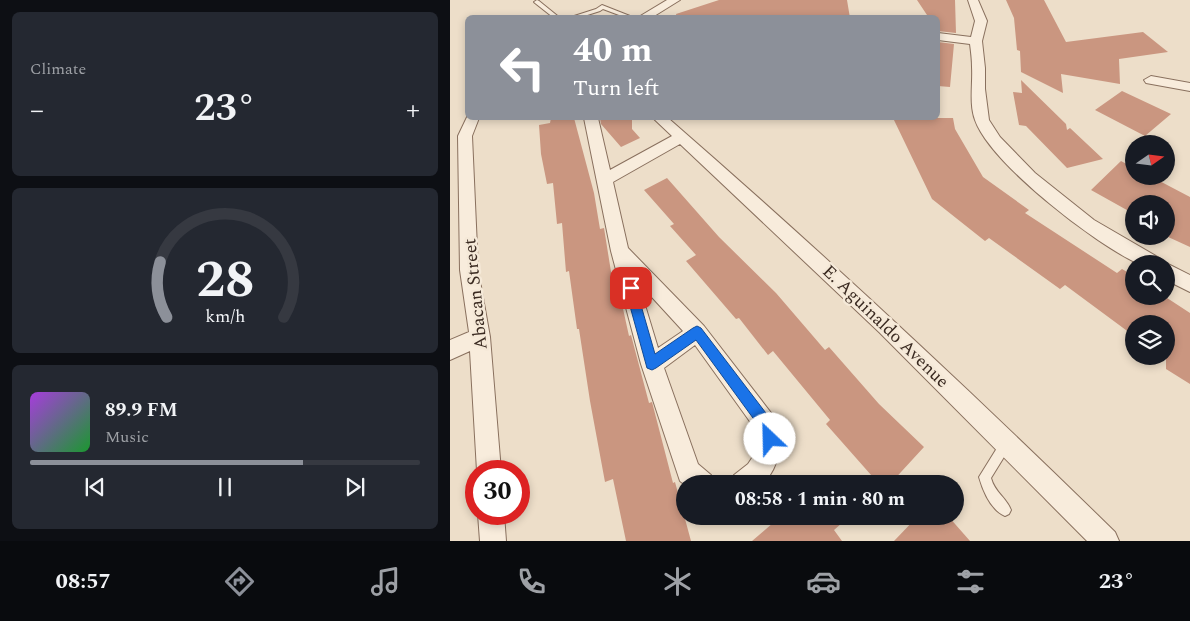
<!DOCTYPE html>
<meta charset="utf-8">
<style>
:root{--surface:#171b24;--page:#242831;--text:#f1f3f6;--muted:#9ea1a6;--line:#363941;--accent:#8c9099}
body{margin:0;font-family:Spectral,serif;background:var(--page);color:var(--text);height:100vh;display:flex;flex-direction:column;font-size:19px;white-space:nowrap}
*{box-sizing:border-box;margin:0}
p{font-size:16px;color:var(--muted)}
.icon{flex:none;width:28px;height:28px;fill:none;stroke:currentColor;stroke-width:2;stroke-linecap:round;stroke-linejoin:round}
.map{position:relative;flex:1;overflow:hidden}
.drawer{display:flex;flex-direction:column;gap:12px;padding:12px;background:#0d0f14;width:450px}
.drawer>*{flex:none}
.banner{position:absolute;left:15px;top:15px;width:475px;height:105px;border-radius:8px;box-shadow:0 2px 8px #0003;background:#8c9099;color:#fff;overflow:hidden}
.needle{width:32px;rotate:76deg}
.controls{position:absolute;left:675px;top:135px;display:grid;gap:10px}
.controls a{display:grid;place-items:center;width:50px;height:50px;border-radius:50%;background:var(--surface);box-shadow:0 2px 8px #0003;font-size:25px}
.speed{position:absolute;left:15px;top:460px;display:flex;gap:10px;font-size:25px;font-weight:700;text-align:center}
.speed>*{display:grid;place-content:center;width:65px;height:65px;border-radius:50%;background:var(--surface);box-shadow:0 2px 8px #0003;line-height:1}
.speed .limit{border:8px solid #d22;background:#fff;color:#111}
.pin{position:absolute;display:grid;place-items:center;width:42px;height:42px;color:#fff;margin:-21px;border-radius:10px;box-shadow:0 2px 8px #0006}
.me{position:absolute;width:55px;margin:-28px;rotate:336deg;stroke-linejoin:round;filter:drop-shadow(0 0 4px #0008)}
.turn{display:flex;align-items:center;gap:18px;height:105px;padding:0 25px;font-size:22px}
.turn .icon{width:65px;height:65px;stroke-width:2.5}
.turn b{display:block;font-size:35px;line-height:42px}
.big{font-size:38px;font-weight:700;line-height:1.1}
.drawer .tile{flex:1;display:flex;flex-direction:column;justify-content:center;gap:8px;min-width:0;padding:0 18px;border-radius:8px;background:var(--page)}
.drawer .dial{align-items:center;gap:0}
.dial svg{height:130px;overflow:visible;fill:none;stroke:var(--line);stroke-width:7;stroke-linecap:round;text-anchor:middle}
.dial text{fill:var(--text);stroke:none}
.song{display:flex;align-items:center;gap:15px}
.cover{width:60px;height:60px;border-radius:8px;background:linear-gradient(135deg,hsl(280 70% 55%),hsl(130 70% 35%))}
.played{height:5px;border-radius:2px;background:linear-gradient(90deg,var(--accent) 70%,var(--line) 70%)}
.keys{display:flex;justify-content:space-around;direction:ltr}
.heat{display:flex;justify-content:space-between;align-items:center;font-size:28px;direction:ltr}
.trip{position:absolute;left:226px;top:475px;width:288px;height:50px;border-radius:25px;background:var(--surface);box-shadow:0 2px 8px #0003;font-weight:700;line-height:50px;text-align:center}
.tabs{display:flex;height:80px;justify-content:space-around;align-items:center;background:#090b0e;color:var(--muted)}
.tabs .icon{width:35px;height:35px}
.tabs .active{color:var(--accent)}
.tabs b{font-size:22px;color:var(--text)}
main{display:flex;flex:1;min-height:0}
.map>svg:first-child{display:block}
.building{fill:#ca9680}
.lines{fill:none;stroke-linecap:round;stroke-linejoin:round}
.lane-casing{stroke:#89705e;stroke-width:2}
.street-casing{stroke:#89705e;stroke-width:2}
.lane{fill:#f8ecdc;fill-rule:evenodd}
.street{fill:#f8ecdc;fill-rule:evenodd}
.route{fill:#1a73e8;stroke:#114b97}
.labels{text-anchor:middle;stroke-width:5;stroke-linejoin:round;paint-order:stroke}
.street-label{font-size:18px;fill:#3a2a21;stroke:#f5e9d8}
</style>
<main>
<section class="drawer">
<div class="tile"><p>Climate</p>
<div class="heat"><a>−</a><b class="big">23°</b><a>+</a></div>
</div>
<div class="tile dial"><svg viewBox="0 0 100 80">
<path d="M14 69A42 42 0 1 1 86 69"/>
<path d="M14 69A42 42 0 0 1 10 35" stroke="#8c9099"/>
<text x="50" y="56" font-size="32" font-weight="700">28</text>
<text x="50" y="72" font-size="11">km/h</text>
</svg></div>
<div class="tile">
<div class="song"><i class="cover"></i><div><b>89.9 FM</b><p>Music</p></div></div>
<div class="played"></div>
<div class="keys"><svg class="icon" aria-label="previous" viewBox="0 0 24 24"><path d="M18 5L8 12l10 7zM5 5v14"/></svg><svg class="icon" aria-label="pause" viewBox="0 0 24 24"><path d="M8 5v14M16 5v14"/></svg><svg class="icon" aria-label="next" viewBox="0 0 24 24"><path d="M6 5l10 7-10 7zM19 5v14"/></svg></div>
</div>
</section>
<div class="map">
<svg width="740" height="541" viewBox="0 0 740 541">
<rect width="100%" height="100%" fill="#eddec9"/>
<path class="building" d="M 269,0 L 397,0 L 400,18 L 227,18 L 226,14 Z
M 467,0 L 505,0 L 506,33 L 488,31 L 488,18 L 479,18 Z
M 556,0 L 594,0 L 616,42 L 693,32 L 718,52 L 669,59 L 670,84 L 611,74 L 613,93 L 571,72 L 570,51 L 567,50 L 564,18 Z
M 488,42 L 504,44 L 500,87 L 488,86 Z
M 571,80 L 616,124 L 617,130 L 620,128 L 653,159 L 617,168 L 576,126 L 569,125 L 563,92 L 572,93 Z
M 672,91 L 721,114 L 695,136 L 645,110 Z
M 101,118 L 124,118 L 144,193 L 150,229 L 154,228 L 162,278 L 166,277 L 179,336 L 181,335 L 199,403 L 202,402 L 223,483 L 225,482 L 241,541 L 176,541 L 163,479 L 155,482 L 140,401 L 129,329 L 127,329 L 119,271 L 116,272 L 112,223 L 107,224 L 103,183 L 97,184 L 91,154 L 89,125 L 100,123 Z
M 150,118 L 182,118 L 182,129 L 190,138 L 171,147 L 151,124 Z
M 443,118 L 503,118 L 505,129 L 533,177 L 579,210 L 575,213 L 667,273 L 672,269 L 684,276 L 684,296 L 714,296 L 740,313 L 740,384 L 716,369 L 716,359 L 712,356 L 716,356 L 716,324 L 684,324 L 684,336 L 615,285 L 610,289 L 539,238 L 535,241 L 482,199 Z
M 671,161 L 684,168 L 684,176 L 700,176 L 740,197 L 740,247 L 716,236 L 716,204 L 684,204 L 684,214 L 641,190 Z
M 217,178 L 269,237 L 326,293 L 375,350 L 379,347 L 429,404 L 474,447 L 440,484 L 429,484 L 376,424 L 380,420 L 323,351 L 318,355 L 289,318 L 286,319 L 236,261 L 246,255 L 220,226 L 224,224 L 194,190 Z
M 331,516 L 400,516 L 384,530 L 392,541 L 302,541 Z
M 468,516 L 498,516 L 520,541 L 444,541 Z"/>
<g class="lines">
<g class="lane-casing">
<path id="lane" d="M 87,0 L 89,1 L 110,18 L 104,18 L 85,3 L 84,2 Z
M 152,5 L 185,18 L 177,18 L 153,9 L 150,11 L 128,18 L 118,18 L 146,9 Z
M 556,438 L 560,440 L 562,444 L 541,478 C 545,493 556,497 561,510 L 559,514 L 555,516 C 541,510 533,491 529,477 L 552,440 Z"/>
</g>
<g class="street-casing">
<path id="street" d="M 217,0 L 230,0 L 201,18 L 187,18 Z
M 518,0 L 528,0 L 537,21 L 532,41 L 535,68 L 535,89 L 539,120 L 550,137 L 585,173 L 644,220 L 711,259 L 713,264 C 705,264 694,266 687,263 C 645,244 540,163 525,120 C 519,104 523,84 522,67 C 522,59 521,52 520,44 L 488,40 L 488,33 L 521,37 L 525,21 Z
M 701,76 L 740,83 L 740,91 L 696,83 L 694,80 Z
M 18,115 L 18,118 L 29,118 L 22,136 L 28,270 L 40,337 L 51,471 L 27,471 L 20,351 L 0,360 L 0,340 L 19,332 L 10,270 L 8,136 Z
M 134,118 L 148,118 L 160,170 L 222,136 L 203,118 L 218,118 C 371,251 520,390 665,532 L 669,541 L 637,541 L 429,332 L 230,144 L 163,182 L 178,248 L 254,326 L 325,418 C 334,440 330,466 313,484 L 281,484 L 284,475 L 298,464 L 304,455 L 306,430 L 245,345 L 214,368 L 248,464 L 261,475 L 264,484 L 235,485 L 230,481 L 191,364 L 161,251 ZM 188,282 L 233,331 L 208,348 Z
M 716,263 L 740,275 L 740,292 L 716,280 Z
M 28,514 L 54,514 L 56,541 L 30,541 Z"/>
</g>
<use href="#lane" class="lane"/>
<use href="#street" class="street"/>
</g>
<path class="route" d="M 181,284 L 185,285 L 186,288 L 205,354 L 243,328 L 247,326 L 251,328 L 322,421 L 327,439 L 325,444 L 320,446 L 315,444 L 311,429 L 246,340 L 206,368 L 202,370 L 197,368 L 175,288 L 176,285 Z"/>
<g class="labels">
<g class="street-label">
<text transform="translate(25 294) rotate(-96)" y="6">Abacan Street</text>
<text transform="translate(436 326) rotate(44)" y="6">E. Aguinaldo Avenue</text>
</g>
</g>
</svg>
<div class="controls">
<a><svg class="needle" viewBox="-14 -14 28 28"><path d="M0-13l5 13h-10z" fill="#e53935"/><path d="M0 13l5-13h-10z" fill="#9ea1a6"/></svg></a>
<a><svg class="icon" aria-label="sound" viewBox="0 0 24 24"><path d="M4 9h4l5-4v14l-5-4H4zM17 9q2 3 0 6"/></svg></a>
<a><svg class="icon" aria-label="search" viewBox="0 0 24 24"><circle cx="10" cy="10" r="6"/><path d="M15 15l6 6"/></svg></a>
<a><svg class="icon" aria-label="layers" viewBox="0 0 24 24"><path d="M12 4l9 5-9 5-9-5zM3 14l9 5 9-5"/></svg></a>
</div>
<div class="speed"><div class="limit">30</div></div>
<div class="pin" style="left:181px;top:288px;background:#d93025"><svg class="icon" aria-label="arrive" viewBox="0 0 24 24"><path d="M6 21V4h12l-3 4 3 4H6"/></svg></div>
<svg class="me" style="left:320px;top:439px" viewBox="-20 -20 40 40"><circle r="19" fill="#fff"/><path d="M0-13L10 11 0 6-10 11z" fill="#1a73e8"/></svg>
<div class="trip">08:58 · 1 min · 80 m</div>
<div class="banner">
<div class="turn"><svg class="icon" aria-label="left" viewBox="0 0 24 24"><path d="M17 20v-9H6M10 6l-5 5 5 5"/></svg><div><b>40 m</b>Turn left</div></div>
</div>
</div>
</main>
<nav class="tabs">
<b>08:57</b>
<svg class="icon active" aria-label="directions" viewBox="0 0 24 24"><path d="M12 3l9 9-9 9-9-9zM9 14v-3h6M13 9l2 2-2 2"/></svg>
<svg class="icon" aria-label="music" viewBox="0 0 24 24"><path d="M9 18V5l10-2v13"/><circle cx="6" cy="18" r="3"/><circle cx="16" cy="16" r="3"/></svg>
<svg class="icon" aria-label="phone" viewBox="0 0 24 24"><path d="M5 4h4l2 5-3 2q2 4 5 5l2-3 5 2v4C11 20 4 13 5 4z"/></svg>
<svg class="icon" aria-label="climate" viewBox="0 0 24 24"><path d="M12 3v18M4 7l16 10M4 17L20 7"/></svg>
<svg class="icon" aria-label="car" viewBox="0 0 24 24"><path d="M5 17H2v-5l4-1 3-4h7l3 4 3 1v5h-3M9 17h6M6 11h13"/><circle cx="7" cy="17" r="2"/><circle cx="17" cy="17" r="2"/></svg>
<svg class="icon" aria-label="filters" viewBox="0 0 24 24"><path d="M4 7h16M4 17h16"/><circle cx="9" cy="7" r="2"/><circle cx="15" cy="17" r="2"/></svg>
<b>23°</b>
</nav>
